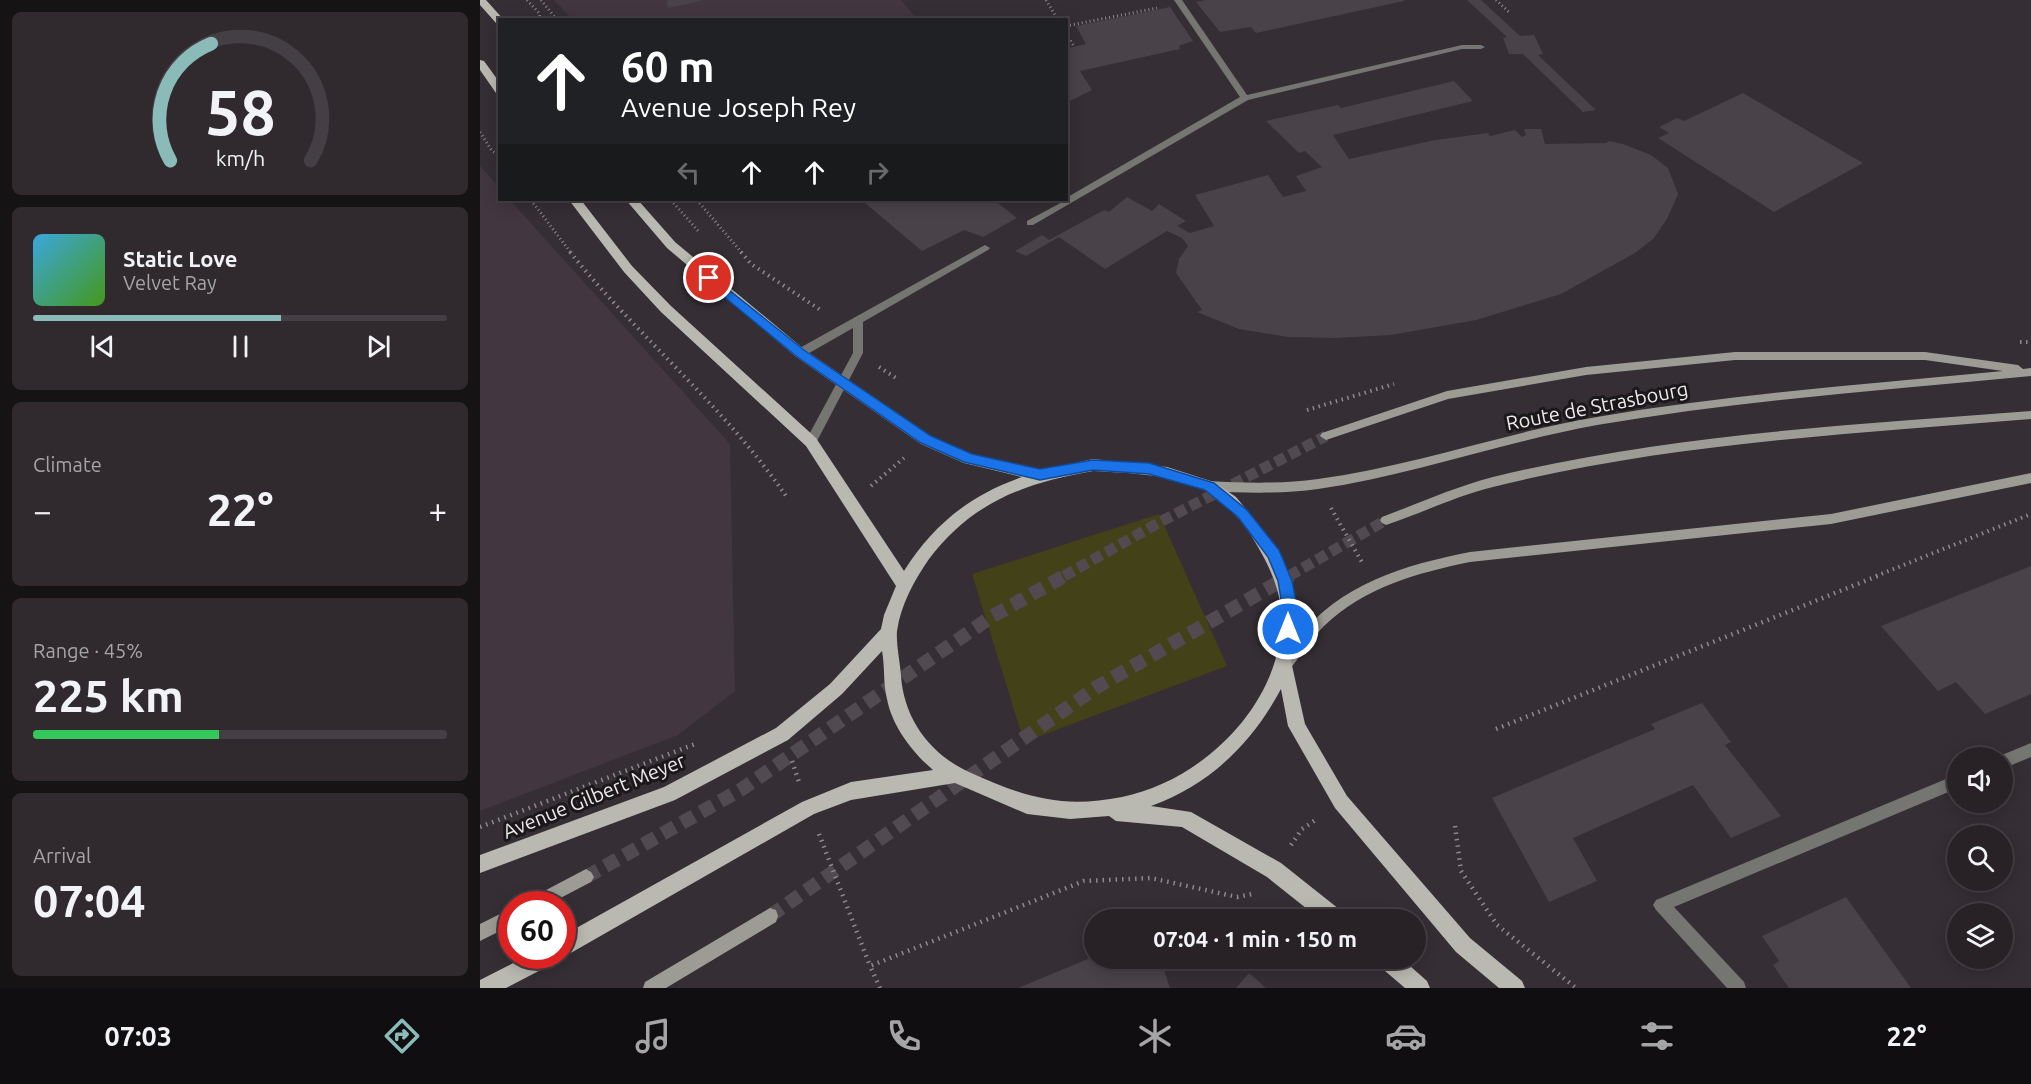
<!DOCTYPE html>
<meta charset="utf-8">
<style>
:root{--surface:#282227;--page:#302a2f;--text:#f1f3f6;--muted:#a5a4a7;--line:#443f44;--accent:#8bbbb9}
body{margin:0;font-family:Ubuntu,sans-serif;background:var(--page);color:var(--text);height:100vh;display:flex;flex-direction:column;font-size:22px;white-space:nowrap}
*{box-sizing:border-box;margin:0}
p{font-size:20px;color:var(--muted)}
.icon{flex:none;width:33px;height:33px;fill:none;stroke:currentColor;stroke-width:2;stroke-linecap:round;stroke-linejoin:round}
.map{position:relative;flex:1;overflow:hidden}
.sheet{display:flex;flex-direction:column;gap:12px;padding:12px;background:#161315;width:480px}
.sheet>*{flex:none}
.hud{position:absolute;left:18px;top:18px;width:570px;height:183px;border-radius:0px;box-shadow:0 3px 15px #0003,0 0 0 2px var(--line);background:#202124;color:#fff;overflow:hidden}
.fabs{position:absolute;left:1467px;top:747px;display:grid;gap:12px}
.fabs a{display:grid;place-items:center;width:66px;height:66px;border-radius:50%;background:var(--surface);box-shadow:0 3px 15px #0003,0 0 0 2px var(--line);font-size:30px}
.speed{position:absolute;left:18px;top:891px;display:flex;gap:12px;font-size:30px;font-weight:700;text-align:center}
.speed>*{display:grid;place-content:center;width:78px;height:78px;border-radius:50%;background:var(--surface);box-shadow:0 3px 15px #0003,0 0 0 2px var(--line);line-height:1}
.speed .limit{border:9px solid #d22;background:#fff;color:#111}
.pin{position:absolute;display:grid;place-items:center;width:51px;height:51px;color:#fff;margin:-26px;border:3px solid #fff;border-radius:50%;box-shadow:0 2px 6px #0007}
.me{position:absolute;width:66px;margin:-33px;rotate:0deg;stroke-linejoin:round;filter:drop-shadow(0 0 4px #0008)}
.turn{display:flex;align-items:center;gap:21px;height:126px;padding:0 24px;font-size:27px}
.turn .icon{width:78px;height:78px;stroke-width:2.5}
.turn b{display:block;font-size:42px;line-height:51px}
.lanes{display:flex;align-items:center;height:57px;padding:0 24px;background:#0003;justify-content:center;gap:30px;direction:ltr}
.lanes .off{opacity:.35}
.big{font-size:45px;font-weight:700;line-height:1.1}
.sheet .widget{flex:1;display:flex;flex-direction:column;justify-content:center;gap:9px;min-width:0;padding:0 21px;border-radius:9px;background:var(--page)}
.sheet .dial{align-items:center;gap:0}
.dial svg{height:156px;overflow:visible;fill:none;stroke:var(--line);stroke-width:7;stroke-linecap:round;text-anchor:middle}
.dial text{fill:var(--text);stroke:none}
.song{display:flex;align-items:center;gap:18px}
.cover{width:72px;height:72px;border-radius:9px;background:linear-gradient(135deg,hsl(200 70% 55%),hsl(100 70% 35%))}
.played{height:6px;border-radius:3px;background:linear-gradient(90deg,var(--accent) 60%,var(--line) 60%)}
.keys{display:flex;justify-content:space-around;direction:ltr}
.heat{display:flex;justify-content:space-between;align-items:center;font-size:33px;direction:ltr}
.charge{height:9px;border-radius:4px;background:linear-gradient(90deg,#34c759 45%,var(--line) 0)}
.trip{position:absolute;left:604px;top:909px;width:342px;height:60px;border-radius:30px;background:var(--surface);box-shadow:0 3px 15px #0003,0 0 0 2px var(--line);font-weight:700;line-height:60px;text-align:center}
.dock{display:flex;height:96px;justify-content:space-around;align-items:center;background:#100e10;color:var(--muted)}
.dock .icon{width:42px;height:42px}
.dock .active{color:var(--accent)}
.dock b{font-size:27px;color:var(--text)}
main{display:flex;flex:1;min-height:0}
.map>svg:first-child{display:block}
.built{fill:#423641}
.green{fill:#424117}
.building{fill:#494249}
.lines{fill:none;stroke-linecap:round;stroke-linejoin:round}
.secondary-tunnel-far1{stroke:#514a50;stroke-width:11;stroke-dasharray:11 5;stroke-linecap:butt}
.secondary-tunnel{stroke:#514a50;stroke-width:14;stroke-dasharray:14 8;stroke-linecap:butt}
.path-far2{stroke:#8e898e;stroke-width:3;stroke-dasharray:1 3;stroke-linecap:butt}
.path-far1{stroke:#8e898e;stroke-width:4;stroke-dasharray:1.5 4.5;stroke-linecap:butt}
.path{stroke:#8e898e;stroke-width:4.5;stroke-dasharray:1.5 5;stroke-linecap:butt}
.service{fill:#757571;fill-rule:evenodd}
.secondary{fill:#9c9c95;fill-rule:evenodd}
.primary{fill:#b9b9b1;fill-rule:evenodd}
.route{fill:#1a73e8;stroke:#114b97;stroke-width:1.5}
.labels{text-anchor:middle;stroke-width:6;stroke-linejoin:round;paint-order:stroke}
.street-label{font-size:20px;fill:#ede9ed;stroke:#1b181a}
</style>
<main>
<section class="sheet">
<div class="widget dial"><svg viewBox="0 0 100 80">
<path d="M14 69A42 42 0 1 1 86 69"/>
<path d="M14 69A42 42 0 0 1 35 9" stroke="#8bbbb9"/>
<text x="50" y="56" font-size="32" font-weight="700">58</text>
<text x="50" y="72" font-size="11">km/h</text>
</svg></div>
<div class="widget">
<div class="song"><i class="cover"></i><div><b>Static Love</b><p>Velvet Ray</p></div></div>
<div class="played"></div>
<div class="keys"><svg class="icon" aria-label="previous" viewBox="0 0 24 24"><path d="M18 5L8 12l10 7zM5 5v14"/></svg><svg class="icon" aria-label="pause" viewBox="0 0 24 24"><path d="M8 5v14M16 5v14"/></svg><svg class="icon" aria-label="next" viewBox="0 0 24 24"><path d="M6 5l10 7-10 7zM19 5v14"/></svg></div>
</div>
<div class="widget"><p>Climate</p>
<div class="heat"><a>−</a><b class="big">22°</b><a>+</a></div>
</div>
<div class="widget"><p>Range · 45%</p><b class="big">225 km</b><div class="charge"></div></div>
<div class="widget"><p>Arrival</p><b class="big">07:04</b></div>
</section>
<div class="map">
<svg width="1551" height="988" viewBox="0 0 1551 988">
<rect width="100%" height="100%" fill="#352e34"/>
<path class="built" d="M 74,0 L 421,0 L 437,19 L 92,19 Z
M 0,166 L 19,187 L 20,200 L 30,200 L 250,444 L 255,691 L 198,735 L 0,811 Z"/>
<path class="green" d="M 679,514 L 747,666 L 544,742 L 492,574 Z"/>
<path class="building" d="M 187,0 L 221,0 L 221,1 L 188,8 Z
M 725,0 L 924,0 L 924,1 L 776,33 L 771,27 L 740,32 L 716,2 Z
M 987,0 L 1001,0 L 1040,36 L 1054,35 L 1063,54 L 1058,55 L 1116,110 L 1103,112 L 1043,54 L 1029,54 L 1023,38 L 1027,37 Z
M 690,7 L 713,41 L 699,46 L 700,49 L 600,71 L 612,90 L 586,103 L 586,43 L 589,48 L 606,44 L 596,26 Z
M 974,81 L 993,101 L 853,135 L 869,159 L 955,140 L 1008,133 L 1010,136 L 1035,130 L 1042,137 L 1046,135 L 1044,129 L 1061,129 L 1065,144 L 1126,143 L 1129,141 L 1143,144 L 1171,155 L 1188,168 L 1198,194 L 1187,219 L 1173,239 L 1155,253 L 1081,294 L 996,320 L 911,335 L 856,338 L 808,337 L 759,329 L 717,312 L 722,310 L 696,273 L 699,259 L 708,246 L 702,238 L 687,231 L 625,269 L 579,237 L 546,256 L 535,251 L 562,235 L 569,240 L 624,210 L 629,212 L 647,197 L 672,211 L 679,204 L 706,221 L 697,226 L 710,233 L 734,226 L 715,195 L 788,175 L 803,197 L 826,191 L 816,176 L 842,167 L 825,151 L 819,153 L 786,121 L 858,105 L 861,108 Z
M 1263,93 L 1383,163 L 1294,212 L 1178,138 L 1189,133 L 1179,127 L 1197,118 L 1204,121 Z
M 392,200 L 500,200 L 502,202 L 514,200 L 537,218 L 503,237 L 484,230 L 442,251 L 385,203 Z
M 1551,566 L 1551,694 L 1505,714 L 1476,682 L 1458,691 L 1401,626 Z
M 1222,703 L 1251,742 L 1245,745 L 1301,816 L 1251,838 L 1213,785 L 1093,838 L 1117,881 L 1069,902 L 1012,798 L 1175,729 L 1171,724 Z
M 1366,897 L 1431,988 L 1309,988 L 1293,965 L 1299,961 L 1282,936 Z
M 615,956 L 615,958 L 680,958 L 690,988 L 538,988 Z
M 769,973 L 786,988 L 756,988 Z"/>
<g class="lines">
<path class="secondary-tunnel-far1" d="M 584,576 L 680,522 L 846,436
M 809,576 L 906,520"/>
<path class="secondary-tunnel" d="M 106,877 L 262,789 L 511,617 L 586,575
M 290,916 L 617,687 L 811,575"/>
<path class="path-far2" d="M 47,0 L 59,13 L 60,20
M 61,0 L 77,20
M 566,0 L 578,20
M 1016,0 L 1030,13
M 586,26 L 677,8
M 586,34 L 594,46
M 0,132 L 12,151 L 20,156
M 51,200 L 91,253
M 191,200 L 219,232
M 217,200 L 262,253"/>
<path class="path-far1" d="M 90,252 C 158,337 244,406 306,496
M 261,252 L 271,264 L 342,311
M 1540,342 L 1551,342
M 399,367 L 416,378
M 827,410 L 914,384
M 391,486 L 424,458
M 851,508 L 883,564
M 1396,576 L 1551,514"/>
<path class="path" d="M 1016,729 L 1400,575
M 312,761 L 319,782
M 975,826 L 981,871 L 1017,925 L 1096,988
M 0,827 L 215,744
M 339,834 L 390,966
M 811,845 L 822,829 L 837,819
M 400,988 L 390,966 L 604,881 L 671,878 L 757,897 L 772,894"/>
<path class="service" d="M 694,0 L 702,0 L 767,95 L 982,45 L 1001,45 L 1005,47 L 1001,49 L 982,49 L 768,100 L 553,225 L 547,225 L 547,221 L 586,200 L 586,198 L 760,97 Z
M 505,245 L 510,248 L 508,250 L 383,322 L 383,353 L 335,445 L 327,445 L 325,442 L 373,353 L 373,328 L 324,356 L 316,356 L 315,353 L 316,350 Z
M 1551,743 L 1551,757 L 1522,769 L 1522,758 L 1517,757 Z
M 1478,774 L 1478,788 L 1194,907 L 1264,982 L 1266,988 L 1247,988 L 1176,910 L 1173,905 L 1176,900 Z"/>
<path class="secondary" d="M 1255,352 L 1445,352 L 1538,365 L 1543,369 L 1551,368 L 1551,376 C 1406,390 1261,400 1117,425 C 1023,442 933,475 838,489 C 802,494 765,493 729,491 L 725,489 L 723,486 L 725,483 L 729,481 C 765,483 802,484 838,479 C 933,466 1023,433 1117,417 C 1251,394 1388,384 1523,371 L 1445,360 L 1255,360 L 1106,375 L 968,399 L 846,440 L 840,436 L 842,433 L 967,391 L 1106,367 Z
M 1551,411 L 1551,419 C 1371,434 1189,443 1013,487 C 976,496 942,513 906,525 L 902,523 L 900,520 L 902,517 C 939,503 975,487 1013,477 C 1189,434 1371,425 1551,411 Z
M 1551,473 L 1551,483 L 1351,524 L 990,562 C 937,573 885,587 844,626 C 831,639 821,655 810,669 L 805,671 L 800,669 L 798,665 C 803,656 811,647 817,639 C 860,584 924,565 990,552 L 1351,514 Z
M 106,869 L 111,872 L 114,877 L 111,882 L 69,904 L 46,904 L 49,899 Z
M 32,908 L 32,925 L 0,941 L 0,924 Z
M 290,908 L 296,910 L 298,916 L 296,922 L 186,988 L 163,988 L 165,982 Z"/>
<path class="primary" d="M 0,0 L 6,0 L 24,20 L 20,20 L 20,24 L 16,23 L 0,5 Z
M 0,60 L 4,61 L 20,83 L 20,94 L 16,93 L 0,70 Z
M 89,200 L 101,200 L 152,266 L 191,306 L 336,438 L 424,571 C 453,525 490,495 542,477 L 484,463 L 441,444 L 315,356 L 187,248 L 146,200 L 158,200 L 195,242 L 325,350 L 451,436 L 492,454 L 563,470 L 613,459 L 687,467 L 734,482 L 756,497 L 784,531 L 808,571 L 817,608 L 816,645 L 811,661 L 825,724 L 867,796 L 990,938 L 1042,981 L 1045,988 L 1019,988 L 976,952 L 855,808 L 808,726 L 801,689 C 772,743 730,785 671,806 L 711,812 L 801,863 L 864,913 L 867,920 L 841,920 L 787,877 L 702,827 L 636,821 L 629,816 L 590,819 L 547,814 L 475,783 L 371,800 L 334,814 L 89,954 L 82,957 L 79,956 L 82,956 L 82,936 L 322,802 L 371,782 L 453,770 C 432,752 412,726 407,699 C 403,683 405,667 402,651 L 362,694 L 308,740 L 195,800 L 0,873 L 0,855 L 184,787 L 296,728 L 350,684 L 401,629 L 404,615 L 416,586 L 326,446 L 181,312 L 144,272 ZM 613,471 C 649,473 690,474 724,490 C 746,501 766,525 778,547 C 789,566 799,587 801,610 C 807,698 726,780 642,797 C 581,809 544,797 489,772 C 450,754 424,719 421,676 C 420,661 416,645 417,631 C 421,604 434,581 449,559 C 492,502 545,483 613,471 Z
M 47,956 L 77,956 L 74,963 L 26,988 L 0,988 L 0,980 Z
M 895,958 L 921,958 L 947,981 L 950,988 L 925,988 L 898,965 Z"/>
</g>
<path class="route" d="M 229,274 L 324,350 L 451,436 L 492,454 L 560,469 L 613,460 L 669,463 L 734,483 L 767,510 L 799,550 L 812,581 L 818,611 L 814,634 L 803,634 L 801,629 L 803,611 L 798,581 L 788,557 L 758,517 L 725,490 L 669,474 L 613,470 L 560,480 L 484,462 L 441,443 L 316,356 L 225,281 L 223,278 Z"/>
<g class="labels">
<g class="street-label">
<text transform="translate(1117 406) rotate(-11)" y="7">Route de Strasbourg</text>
<text transform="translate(114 796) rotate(-22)" y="7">Avenue Gilbert Meyer</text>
</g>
</g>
</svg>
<div class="fabs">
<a><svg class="icon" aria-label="sound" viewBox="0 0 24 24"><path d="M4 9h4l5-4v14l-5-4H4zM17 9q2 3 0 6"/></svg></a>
<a><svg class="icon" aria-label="search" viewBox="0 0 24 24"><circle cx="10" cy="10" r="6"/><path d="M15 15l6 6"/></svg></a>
<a><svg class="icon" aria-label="layers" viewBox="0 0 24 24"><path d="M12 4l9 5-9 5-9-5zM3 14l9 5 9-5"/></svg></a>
</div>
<div class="speed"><div class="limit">60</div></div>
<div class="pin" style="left:229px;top:278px;background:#d93025"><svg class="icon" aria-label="arrive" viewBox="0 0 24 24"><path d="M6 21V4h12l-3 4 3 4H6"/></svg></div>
<svg class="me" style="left:808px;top:629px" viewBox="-20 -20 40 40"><circle r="17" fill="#1a73e8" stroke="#fff" stroke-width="3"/><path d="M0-11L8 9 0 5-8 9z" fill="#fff"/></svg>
<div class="trip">07:04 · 1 min · 150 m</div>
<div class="hud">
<div class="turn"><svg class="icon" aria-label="ahead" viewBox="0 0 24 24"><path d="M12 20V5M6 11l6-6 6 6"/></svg><div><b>60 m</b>Avenue Joseph Rey</div></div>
<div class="lanes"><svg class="icon off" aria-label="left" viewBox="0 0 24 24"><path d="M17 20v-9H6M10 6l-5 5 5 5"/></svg><svg class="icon" aria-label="ahead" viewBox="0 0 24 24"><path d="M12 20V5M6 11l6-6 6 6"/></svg><svg class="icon" aria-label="ahead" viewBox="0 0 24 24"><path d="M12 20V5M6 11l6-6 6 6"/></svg><svg class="icon off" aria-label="right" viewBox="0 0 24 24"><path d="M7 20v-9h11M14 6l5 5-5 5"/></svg></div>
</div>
</div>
</main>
<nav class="dock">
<b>07:03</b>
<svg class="icon active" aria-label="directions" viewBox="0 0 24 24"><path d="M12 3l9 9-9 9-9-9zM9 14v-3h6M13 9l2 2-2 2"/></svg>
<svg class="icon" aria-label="music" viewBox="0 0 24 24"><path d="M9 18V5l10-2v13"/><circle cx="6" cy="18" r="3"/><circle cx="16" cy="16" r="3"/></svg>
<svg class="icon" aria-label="phone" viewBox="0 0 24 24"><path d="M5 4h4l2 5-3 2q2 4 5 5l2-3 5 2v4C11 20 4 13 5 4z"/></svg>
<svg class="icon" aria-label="climate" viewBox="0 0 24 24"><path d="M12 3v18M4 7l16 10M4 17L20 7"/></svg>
<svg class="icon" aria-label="car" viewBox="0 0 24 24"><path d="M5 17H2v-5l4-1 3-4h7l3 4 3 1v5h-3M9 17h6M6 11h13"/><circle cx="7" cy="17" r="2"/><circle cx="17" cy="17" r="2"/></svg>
<svg class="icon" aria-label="filters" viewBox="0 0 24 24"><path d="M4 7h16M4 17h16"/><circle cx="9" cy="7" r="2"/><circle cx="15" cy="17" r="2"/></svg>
<b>22°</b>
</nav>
